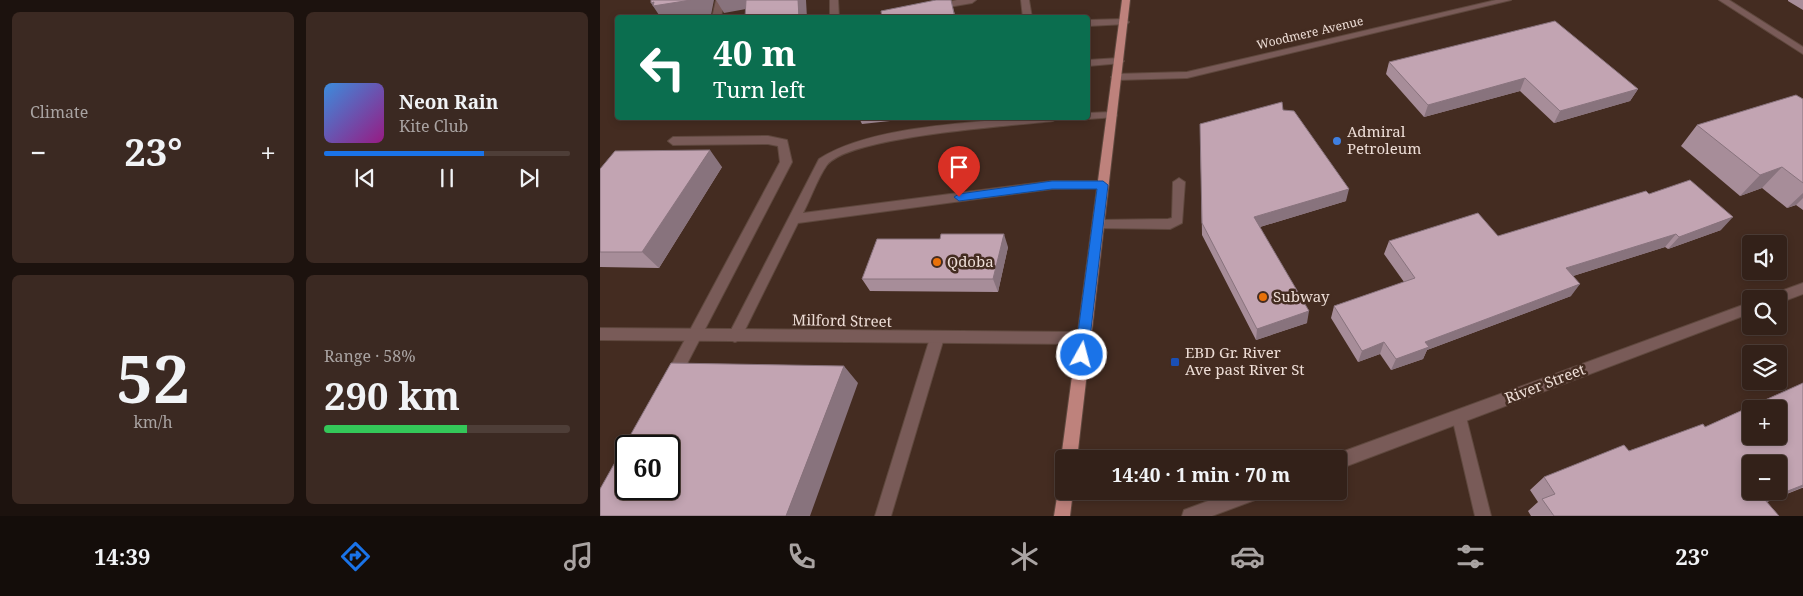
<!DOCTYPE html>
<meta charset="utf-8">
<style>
:root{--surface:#332119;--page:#3b2922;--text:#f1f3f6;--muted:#a9a3a2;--line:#4e3e38;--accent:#1a73e8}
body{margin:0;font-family:"Noto Serif",serif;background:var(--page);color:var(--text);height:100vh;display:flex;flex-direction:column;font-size:19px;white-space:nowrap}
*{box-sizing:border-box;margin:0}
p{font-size:16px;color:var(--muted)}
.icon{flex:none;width:28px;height:28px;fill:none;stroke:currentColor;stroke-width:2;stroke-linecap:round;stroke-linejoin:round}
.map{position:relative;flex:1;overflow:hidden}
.sheet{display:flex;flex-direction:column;gap:12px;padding:12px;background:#1c120e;width:600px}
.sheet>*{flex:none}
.guide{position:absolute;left:15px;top:15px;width:475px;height:105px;border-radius:5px;box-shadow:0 2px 8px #0003,0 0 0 1px var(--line);background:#0b6e4f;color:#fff;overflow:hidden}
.fabs{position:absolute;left:1142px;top:235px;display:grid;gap:10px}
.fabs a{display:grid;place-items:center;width:45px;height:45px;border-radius:5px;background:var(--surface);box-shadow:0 2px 8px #0003,0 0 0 1px var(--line);font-size:25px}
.speed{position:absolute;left:15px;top:435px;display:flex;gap:10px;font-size:25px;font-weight:700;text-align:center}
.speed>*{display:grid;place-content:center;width:65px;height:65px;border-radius:50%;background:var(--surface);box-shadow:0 2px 8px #0003,0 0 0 1px var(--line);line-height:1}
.speed .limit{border:2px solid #111;border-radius:8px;background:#fff;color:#111}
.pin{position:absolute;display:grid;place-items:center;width:42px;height:42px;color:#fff;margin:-51px -21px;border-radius:50% 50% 50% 0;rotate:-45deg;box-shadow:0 0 5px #0007}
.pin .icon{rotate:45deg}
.me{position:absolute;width:55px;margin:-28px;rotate:7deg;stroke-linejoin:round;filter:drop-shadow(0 0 4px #0008)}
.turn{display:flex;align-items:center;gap:18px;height:105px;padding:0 15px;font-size:22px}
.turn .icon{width:65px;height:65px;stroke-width:2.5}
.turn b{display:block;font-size:35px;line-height:42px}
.big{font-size:38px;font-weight:700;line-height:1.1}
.sheet .widget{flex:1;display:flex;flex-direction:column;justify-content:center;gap:8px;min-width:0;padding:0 18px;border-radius:8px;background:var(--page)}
.sheet .dial{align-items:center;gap:0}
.dial b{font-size:65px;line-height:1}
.song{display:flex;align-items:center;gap:15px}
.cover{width:60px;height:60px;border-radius:8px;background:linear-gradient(135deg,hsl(210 70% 55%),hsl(310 70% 35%))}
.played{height:5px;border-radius:2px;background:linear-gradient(90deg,var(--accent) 65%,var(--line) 65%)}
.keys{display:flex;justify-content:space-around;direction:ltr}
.heat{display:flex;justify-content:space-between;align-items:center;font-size:28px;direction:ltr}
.charge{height:8px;border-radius:4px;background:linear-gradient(90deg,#34c759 58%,var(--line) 0)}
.sheet .tiles{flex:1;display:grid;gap:12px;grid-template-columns:repeat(2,1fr)}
.trip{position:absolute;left:455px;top:450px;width:292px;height:50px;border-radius:5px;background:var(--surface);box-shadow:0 2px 8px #0003,0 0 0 1px var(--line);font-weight:700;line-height:50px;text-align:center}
.dock{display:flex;height:80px;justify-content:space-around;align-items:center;background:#140d0a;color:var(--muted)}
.dock .icon{width:35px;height:35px}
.dock .on{color:var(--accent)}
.dock b{font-size:22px;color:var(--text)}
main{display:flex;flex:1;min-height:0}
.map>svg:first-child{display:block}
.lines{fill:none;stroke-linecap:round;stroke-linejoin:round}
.service-casing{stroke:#5f483e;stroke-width:2}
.minor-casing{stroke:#5f483e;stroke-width:2}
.primary-casing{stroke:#5f483e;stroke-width:2}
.service{fill:#795b58;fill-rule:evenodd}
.minor{fill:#795b58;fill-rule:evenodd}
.primary{fill:#be827c;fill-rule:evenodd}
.wall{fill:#a78d99}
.shaded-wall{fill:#88737d}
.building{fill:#c2a4b2;stroke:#88737d;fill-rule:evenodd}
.route{fill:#1a73e8;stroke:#114b97}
.shop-dot{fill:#3f7fe0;stroke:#442c21;stroke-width:2}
.food-dot{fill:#e8710a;stroke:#442c21;stroke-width:2}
.transit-dot{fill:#1a4fb4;stroke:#442c21;stroke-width:2}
.labels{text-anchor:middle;stroke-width:5;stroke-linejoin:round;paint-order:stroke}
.far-street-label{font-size:12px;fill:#edddd6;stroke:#442c21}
.poi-label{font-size:15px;fill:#edddd6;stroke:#442c21;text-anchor:start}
.street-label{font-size:15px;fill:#edddd6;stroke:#442c21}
</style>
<main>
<section class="sheet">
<div class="tiles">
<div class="widget"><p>Climate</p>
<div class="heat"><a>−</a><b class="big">23°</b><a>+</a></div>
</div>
<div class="widget">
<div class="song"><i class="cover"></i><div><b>Neon Rain</b><p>Kite Club</p></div></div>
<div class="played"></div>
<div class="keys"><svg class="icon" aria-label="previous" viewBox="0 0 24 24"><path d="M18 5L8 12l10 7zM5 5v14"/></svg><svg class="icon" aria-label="pause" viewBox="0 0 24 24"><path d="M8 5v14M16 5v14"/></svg><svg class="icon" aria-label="next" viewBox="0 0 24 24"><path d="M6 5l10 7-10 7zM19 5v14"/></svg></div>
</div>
<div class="widget dial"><b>52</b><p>km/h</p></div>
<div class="widget"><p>Range · 58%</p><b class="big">290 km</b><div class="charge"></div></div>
</div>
</section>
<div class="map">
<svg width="1203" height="516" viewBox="0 0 1203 516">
<rect width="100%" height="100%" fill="#442c21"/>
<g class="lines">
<g class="service-casing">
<path id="service" d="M 116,0 L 124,0 L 121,18 L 112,18 Z
M 230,0 L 238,0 L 239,18 L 230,18 Z
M 357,0 L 376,0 L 372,3 L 337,9 L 333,6 Z
M 421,0 L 429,0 L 432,18 L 423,18 Z
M 524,19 L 529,22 L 527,24 L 488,26 L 488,20 Z
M 519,58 L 524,61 L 522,63 L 488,66 L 488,60 Z
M 512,112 L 517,115 L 516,117 L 488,119 L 484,118 L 488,118 L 488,113 Z
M 424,118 L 458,118 L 453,121 C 412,126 250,136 227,165 C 217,179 211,198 203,213 L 452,181 L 503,181 L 507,182 L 509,185 L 507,188 L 452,189 L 198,223 L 140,340 L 135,342 L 130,340 L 128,336 L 130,332 L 219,159 C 268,127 365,123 424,118 Z
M 168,136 L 187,140 L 192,162 L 77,383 L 72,384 L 67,383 L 65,378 L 67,373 L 180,162 L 178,146 L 168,144 L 73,145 L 68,141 L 73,137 Z
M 579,178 L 585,182 L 582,223 L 570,229 L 494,228 L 492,225 L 494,222 L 498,220 L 568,219 L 572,218 L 573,182 Z
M 337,332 L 342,334 L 344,338 L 291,516 L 275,516 L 330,338 L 332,334 Z
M 859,410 L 864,412 L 866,417 L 891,516 L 875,516 L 852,417 L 854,412 Z"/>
</g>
<g class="minor-casing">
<path id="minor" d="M 896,0 L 911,0 L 587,78 L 516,80 L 511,77 L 516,74 L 587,72 Z
M 1119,0 L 1129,0 L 1203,47 L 1203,54 Z
M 1203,283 L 1203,294 L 1179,303 L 1179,299 L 1169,299 L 1170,295 Z
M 1151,302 L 1151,313 L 739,469 L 739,459 L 732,459 L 734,456 L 739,453 Z
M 0,328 L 484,332 L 489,334 L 491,338 L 489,342 L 484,344 L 0,340 Z
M 635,491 L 665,491 L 663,497 L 612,516 L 582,516 L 584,510 Z"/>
</g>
<g class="primary-casing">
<path id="primary" d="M 522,0 L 530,0 L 477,459 L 464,459 L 464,464 L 461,459 Z
M 464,484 L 464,491 L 473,491 L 470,516 L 454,516 L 459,485 Z"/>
</g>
<use href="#service" class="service"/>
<use href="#minor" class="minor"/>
<use href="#primary" class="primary"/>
</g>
<path class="wall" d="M 1188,0 L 1203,0 L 1203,10 L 1188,1 Z
M 789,62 L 1038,89 L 1030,101 L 954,123 L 920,91 L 824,117 L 786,74 Z
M 1203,99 L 1203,210 L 1196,205 L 1187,208 L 1162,188 L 1140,196 L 1081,146 L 1097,125 Z
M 683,110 L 746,201 L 660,227 L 707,323 L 656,340 L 602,235 L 600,124 Z
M 259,118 L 318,118 L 262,124 Z
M 122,167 L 59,268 L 0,267 L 0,169 Z
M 1049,194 L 1121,230 L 1068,249 L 1065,247 L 973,276 L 971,296 L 827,350 L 823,359 L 791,370 L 780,354 L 758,362 L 731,318 L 734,306 L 804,282 L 784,254 L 789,241 L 898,236 Z
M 340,239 L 408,247 L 398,292 L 270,291 L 262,279 Z
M 1203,383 L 1203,488 L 1202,488 L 1167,502 L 1179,516 L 931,516 L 928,511 L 938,502 L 930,490 L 944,477 L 1105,427 Z"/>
<path class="shaded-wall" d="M 91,0 L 114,0 L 111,15 L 96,18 L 61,18 L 51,3 Z
M 116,0 L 153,0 L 157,7 L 124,13 Z
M 198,0 L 206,0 L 207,18 L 199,18 Z
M 351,0 L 354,11 L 356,18 L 355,18 Z
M 925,78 L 920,91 L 824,117 L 828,105 Z
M 1038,89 L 1030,101 L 954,123 L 960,111 Z
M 110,150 L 122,167 L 59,268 L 42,252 Z
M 1182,167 L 1162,188 L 1140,196 L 1160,175 Z
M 749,189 L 746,201 L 653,229 L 654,217 Z
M 1203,193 L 1203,198 L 1196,205 L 1187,208 Z
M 1133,217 L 1121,230 L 1068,249 L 1079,237 Z
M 404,234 L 408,247 L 398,292 L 393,279 Z
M 1076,234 L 1065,247 L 957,281 L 966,268 Z
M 980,284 L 971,296 L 827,350 L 823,359 L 791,370 L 796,359 L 825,342 Z
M 709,311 L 707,323 L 656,340 L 657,329 Z
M 784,342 L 780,354 L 758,362 L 762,351 Z
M 244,366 L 258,383 L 210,516 L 186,516 Z
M 1203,485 L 1203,487 L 1142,512 L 1165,500 Z"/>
<path class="building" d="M 51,0 L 91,0 L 53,6 L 54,2 L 51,3 Z
M 146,0 L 198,0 L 199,18 L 145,18 Z
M 336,0 L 351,0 L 355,18 L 282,18 L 281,11 Z
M 955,21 L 1038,89 L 960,111 L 925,78 L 828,105 L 789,62 Z
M 1196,95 L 1203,99 L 1203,183 L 1182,167 L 1160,175 L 1097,125 Z
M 682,102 L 683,110 L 694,111 L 749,189 L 654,217 L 709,311 L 657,329 L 602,223 L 600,124 Z
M 110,150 L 42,252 L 0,252 L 0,169 L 15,151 Z
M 1090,180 L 1133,217 L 1079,237 L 1076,234 L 966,268 L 980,284 L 825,342 L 829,347 L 796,359 L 784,342 L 762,351 L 734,306 L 815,278 L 789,241 L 878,213 L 898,236 L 1046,191 L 1049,194 Z
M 341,234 L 404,234 L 393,279 L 262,279 L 277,239 L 340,239 Z
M 71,363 L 244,366 L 186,516 L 0,516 L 0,489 ZM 26,446 L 69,446 L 69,489 L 26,489 Z
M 1203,383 L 1203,485 L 1165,500 L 1179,516 L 954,516 L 942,499 L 955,494 L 944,477 L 1024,445 L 1029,451 L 1103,424 L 1105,427 ZM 1151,409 L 1179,409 L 1179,436 L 1151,436 ZM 1151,464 L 1179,464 L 1179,491 L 1151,491 Z"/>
<path class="route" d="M 452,181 L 503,181 L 508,185 L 488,355 L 482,361 L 475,355 L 497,189 L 452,189 L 359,201 L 354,197 L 359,194 Z"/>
<circle class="shop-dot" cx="737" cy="141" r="5"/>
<g class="food-dot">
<circle cx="337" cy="262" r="5"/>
<circle cx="663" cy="297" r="5"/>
</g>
<rect class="transit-dot" x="570" y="357" width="10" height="10" rx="2.5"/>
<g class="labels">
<g class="far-street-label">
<text transform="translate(710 33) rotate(-13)" y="4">Woodmere Avenue</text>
</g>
<g class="poi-label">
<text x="747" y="137">Admiral<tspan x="747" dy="17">Petroleum</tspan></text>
<text x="347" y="267">Qdoba</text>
<text x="673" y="302">Subway</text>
<text x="585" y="358">EBD Gr. River<tspan x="585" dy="17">Ave past River St</tspan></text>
</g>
<g class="street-label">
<text transform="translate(242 321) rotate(1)" y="5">Milford Street</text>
<text transform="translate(945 384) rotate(-21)" y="5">River Street</text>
</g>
</g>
</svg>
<div class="fabs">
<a><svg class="icon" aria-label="sound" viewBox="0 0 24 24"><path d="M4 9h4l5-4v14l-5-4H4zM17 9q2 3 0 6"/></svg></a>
<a><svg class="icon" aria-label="search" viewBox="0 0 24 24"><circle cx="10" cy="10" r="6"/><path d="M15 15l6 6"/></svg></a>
<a><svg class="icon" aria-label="layers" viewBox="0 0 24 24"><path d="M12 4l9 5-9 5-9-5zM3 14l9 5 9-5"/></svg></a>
<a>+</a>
<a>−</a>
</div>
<div class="speed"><div class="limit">60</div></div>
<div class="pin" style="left:359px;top:197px;background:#d93025"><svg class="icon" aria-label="arrive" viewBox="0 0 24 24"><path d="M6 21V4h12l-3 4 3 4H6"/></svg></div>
<svg class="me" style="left:482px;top:355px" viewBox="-20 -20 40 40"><circle r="17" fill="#1a73e8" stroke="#fff" stroke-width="3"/><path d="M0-11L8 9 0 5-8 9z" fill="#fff"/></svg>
<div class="trip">14:40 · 1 min · 70 m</div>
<div class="guide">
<div class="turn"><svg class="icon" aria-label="left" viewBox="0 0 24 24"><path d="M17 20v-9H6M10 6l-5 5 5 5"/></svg><div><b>40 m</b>Turn left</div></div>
</div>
</div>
</main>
<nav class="dock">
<b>14:39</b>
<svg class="icon on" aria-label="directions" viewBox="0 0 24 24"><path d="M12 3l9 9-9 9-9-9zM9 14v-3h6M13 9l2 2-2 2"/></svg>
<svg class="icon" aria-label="music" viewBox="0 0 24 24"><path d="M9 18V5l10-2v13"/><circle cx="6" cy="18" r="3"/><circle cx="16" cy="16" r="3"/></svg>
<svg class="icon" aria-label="phone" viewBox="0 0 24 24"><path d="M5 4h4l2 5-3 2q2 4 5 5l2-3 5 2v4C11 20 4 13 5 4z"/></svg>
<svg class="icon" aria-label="climate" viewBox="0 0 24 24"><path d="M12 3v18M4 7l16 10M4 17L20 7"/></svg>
<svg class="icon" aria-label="car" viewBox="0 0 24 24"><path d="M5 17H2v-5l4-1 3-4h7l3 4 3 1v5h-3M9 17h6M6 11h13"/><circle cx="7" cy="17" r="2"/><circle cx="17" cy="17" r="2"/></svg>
<svg class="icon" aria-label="filters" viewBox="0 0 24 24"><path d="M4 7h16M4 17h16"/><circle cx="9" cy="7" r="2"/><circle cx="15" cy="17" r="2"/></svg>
<b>23°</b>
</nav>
